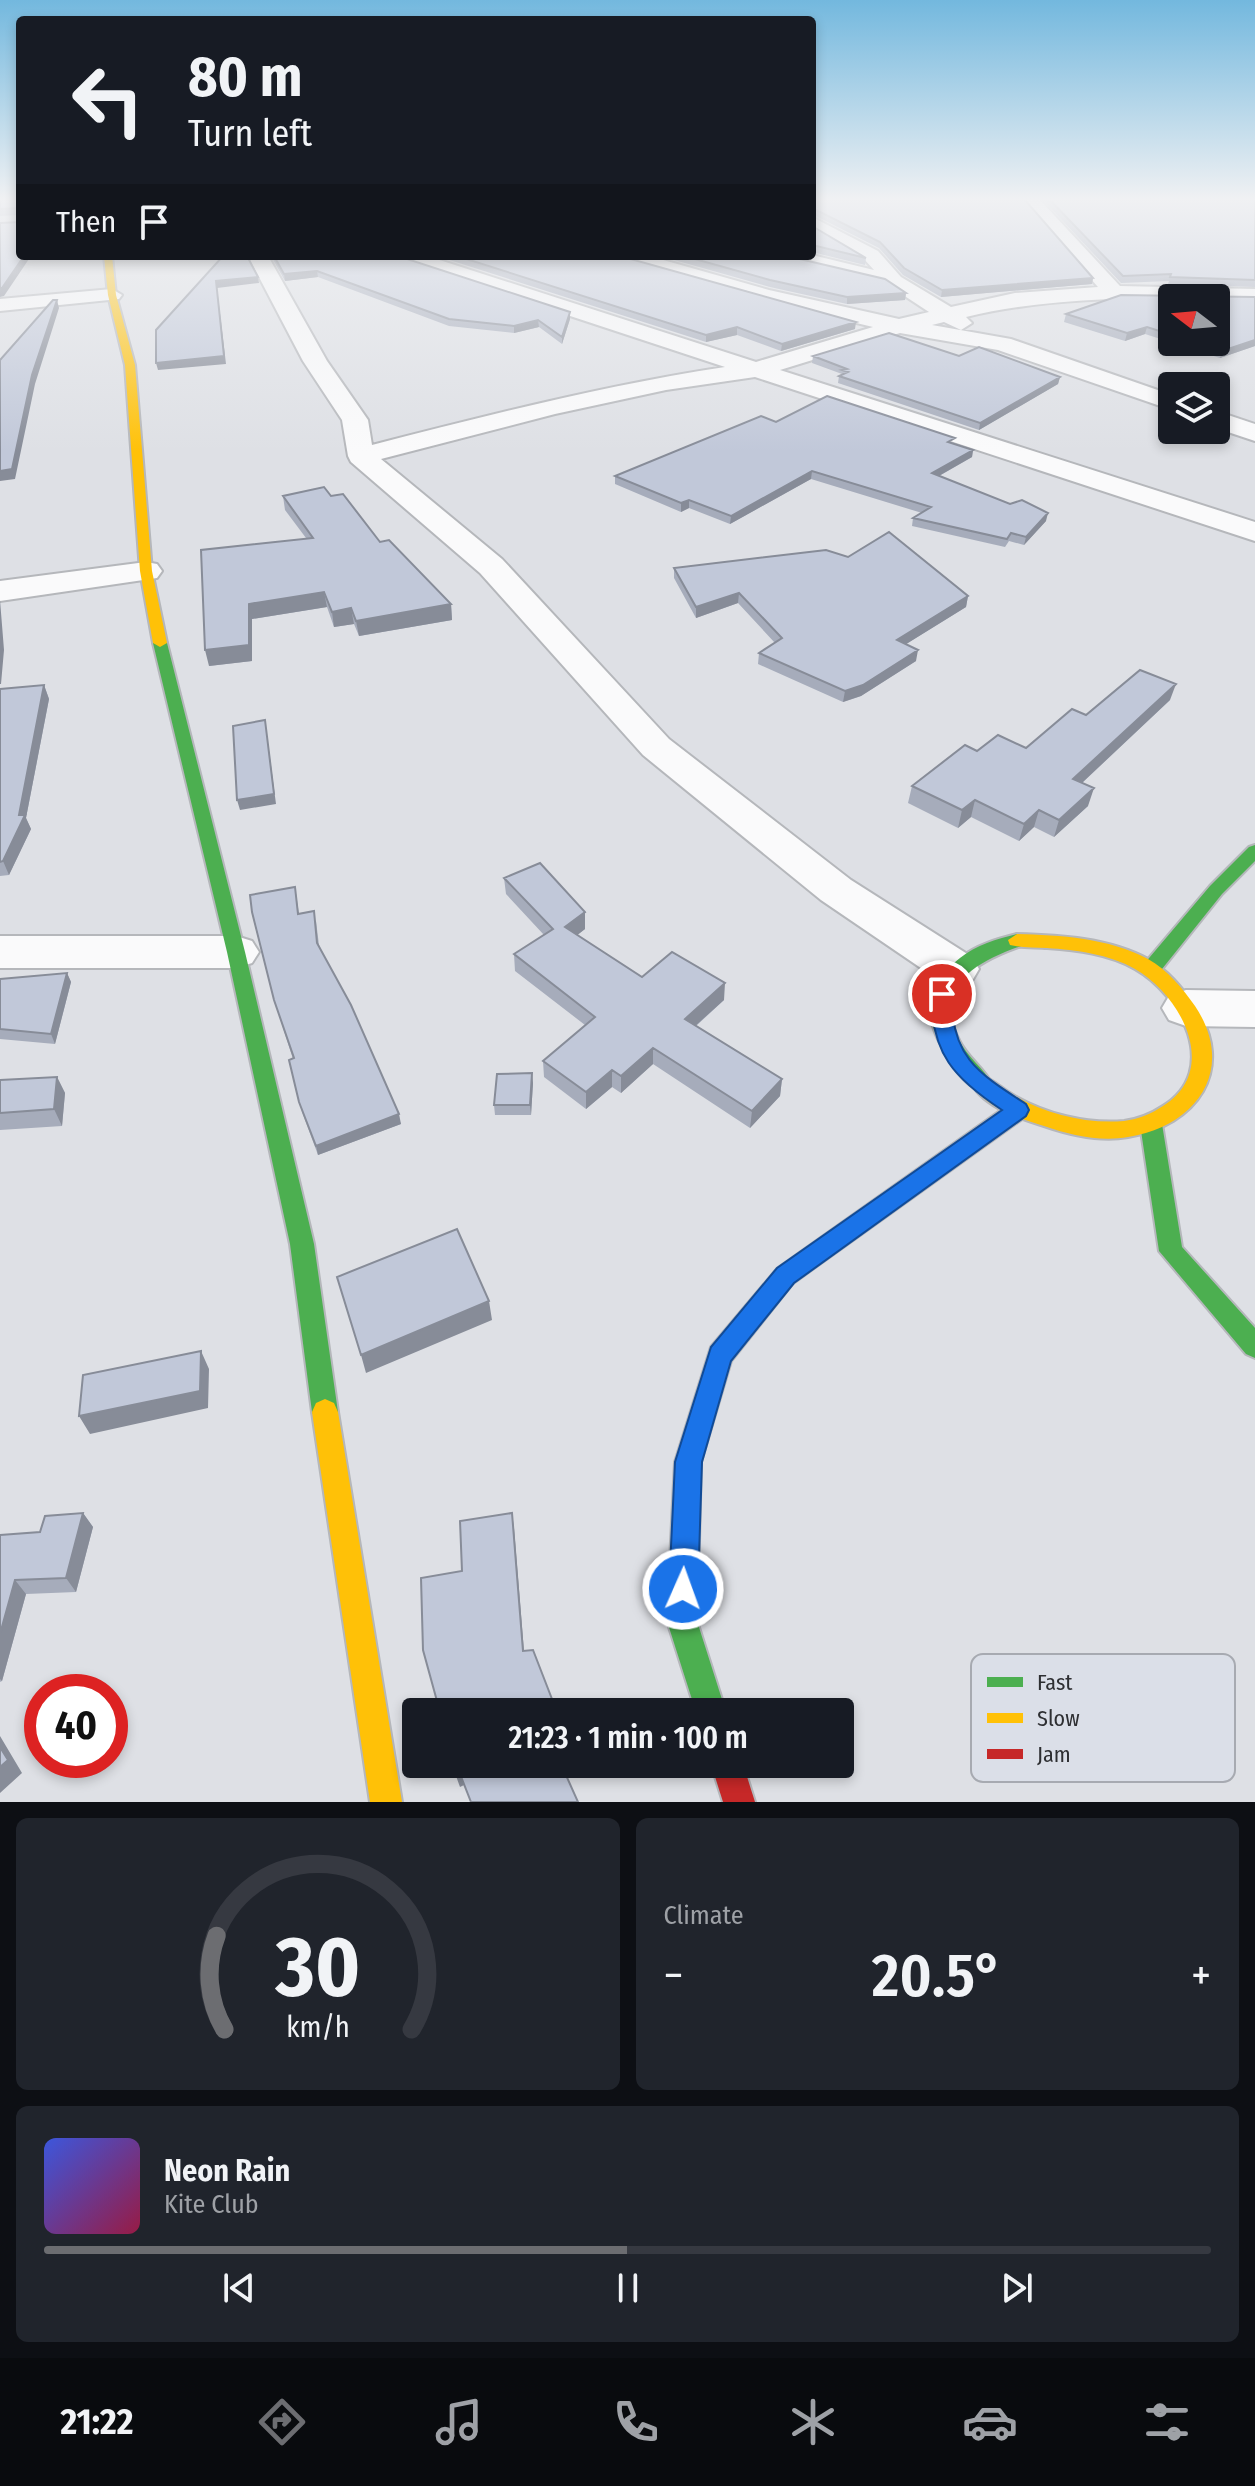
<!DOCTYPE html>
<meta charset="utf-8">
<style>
:root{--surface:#171b24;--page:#20242c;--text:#f1f3f6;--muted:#9ea1a6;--line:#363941;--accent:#6c6d71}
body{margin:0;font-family:"Fira Sans Condensed",sans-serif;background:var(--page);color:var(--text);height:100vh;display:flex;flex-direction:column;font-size:30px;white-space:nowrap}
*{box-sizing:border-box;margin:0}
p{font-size:26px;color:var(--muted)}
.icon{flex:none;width:44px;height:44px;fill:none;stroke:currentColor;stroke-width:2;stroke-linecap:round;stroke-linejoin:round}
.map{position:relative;height:1802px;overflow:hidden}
.details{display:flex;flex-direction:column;gap:16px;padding:16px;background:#0d0f14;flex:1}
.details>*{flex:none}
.guide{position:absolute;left:16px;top:16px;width:800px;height:244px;border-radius:8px;box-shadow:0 4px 12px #0003;background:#171b24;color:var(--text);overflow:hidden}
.needle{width:52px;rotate:286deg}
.fabs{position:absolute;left:1158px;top:284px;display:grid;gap:16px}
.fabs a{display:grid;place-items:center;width:72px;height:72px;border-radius:8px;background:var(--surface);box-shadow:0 4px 12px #0003;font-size:40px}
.speed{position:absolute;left:24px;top:1674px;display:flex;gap:16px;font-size:40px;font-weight:700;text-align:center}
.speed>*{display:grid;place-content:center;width:104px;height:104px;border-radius:50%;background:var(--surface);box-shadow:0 4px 12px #0003;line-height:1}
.speed .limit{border:12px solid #d22;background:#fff;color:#111}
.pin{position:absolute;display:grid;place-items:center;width:68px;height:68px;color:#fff;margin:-34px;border:4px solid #fff;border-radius:50%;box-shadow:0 2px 8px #0007}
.me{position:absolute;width:88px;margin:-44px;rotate:2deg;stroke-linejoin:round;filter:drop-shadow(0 0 6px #0008)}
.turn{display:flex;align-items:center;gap:28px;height:168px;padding:0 40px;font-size:36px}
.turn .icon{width:104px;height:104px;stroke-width:2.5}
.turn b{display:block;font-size:56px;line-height:68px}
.then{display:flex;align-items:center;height:76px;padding:0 40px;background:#0003;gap:16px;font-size:30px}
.big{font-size:60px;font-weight:600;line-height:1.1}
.details .card{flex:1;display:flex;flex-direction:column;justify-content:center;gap:12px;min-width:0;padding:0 28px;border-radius:12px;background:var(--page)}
.details .dial{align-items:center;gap:0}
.dial svg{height:208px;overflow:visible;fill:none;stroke:var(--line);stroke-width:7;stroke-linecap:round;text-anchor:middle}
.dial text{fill:var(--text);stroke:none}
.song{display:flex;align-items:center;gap:24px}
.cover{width:96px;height:96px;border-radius:12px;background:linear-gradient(135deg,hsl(230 70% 55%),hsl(340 70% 35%))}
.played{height:8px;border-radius:4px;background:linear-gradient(90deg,var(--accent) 50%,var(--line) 50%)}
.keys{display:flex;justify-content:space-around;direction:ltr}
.heat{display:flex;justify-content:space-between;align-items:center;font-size:44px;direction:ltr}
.details .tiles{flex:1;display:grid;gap:16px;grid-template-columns:1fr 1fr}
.card:last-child{grid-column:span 2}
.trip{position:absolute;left:402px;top:1698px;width:452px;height:80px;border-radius:8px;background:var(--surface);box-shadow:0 4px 12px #0003;font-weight:600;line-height:80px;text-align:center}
.dock{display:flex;height:128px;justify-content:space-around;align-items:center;background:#090b0e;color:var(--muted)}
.dock .icon{width:56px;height:56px}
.dock .on{color:var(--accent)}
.dock b{font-size:36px;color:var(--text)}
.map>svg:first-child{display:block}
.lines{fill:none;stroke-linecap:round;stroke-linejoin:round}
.street-casing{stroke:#b5b7bb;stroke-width:4}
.fast-casing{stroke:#b5b7bb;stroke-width:4}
.slow-casing{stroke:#b5b7bb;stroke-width:4}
.jam-casing{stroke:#b5b7bb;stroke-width:4}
.street{fill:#fafafb;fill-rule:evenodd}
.fast{fill:#4caf50;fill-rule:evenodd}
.slow{fill:#ffc107;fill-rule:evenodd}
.jam{fill:#c62828;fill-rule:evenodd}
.wall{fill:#a6acbb;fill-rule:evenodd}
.shaded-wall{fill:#878c98}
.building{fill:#c1c8d9;stroke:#878c98;stroke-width:2}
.route{fill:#1a73e8;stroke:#114b97;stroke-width:2}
.key{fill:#dbdfe8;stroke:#a7aab1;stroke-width:2}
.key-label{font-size:22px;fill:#2e2f32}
</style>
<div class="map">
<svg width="1255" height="1802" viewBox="0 0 1255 1802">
<rect width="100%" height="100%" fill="#dee0e5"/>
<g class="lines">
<g class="street-casing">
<path id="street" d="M 1021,200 L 1040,200 L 1120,286 L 1255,289 L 1255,301 L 1216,300 L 1216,298 C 1134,298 1049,297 966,317 L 972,323 L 961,330 L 944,322 L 932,325 L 1011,339 L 1172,395 L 1172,410 L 998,350 L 900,333 L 780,370 L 1255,522 L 1255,541 L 755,377 L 666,390 L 555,414 L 381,459 L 502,559 L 669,739 L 851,880 L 972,957 L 979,969 L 972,981 L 956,986 L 940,981 L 821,900 L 643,755 L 480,573 L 351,462 L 348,456 L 342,420 L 303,361 L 248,256 L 268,256 L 327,361 L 368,420 L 372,445 C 489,415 606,385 725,367 L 400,260 L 397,256 L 427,256 L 756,362 L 873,327 L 757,299 L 621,260 L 618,256 L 649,256 L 769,290 L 899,319 L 929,312 L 885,283 L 785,260 L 782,256 L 812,255 L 874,270 L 864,259 L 812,229 L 812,217 L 878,251 L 901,277 L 951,307 L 1015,293 L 1098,287 Z
M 112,289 L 122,295 L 119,299 L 0,311 L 0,299 Z
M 1216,411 L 1255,424 L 1255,441 L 1216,428 Z
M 146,562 L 157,564 L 162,571 L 157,578 L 0,601 L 0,581 Z
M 0,936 L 236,936 L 252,941 L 259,952 L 252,963 L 236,968 L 0,968 Z
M 1186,990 L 1255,991 L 1255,1027 L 1186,1026 L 1169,1020 L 1162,1008 L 1169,996 Z"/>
</g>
<g class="fast-casing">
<path id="fast" d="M 160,639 L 167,643 L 245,952 L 314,1244 L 338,1412 L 334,1421 L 325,1425 L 316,1421 L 312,1412 L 290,1244 L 227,952 L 153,643 Z
M 1255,845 L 1255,861 L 1222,894 L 1158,974 L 1144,974 L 1141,969 L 1144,964 L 1210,886 L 1249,847 Z
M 1017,934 L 1026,940 L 1024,945 C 980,960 930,985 959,1040 C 967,1057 984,1068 992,1084 L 989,1090 C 965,1097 934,1039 931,1018 C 929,995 942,971 960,958 C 976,945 997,939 1017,934 Z
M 1018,1102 L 1026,1104 L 1029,1110 L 1026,1116 L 793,1283 L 731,1361 L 701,1462 L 697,1621 L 726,1712 L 696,1712 L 667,1621 L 675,1462 L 711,1347 L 777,1269 L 1010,1104 Z
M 1151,1115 L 1159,1118 L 1162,1124 L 1182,1247 L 1255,1328 L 1255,1358 L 1246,1354 L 1159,1251 L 1140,1124 L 1143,1118 Z"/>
</g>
<g class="slow-casing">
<path id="slow" d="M 104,256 L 112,256 L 116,295 L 135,365 L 152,571 L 167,643 L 160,647 L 153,643 L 140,571 L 125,365 L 108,295 Z
M 1017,934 C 1060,935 1109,938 1148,959 C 1168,970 1182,988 1195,1006 C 1237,1069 1197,1126 1128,1137 C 1100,1142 1070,1135 1044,1126 C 1021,1119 984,1107 972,1084 L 975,1078 L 982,1076 C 994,1080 1002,1089 1013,1095 C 1046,1114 1085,1124 1124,1121 C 1139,1119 1151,1114 1163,1106 C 1221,1070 1181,995 1135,969 C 1109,954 1076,950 1047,948 C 1035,947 1022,948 1010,945 L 1008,940 Z
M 325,1399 L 334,1403 L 338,1412 L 402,1802 L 370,1802 L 312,1412 L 316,1403 Z"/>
</g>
<g class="jam-casing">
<path id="jam" d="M 711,1764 L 743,1764 L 755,1802 L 723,1802 Z"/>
</g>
<use href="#street" class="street"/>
<use href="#fast" class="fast"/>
<use href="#slow" class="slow"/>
<use href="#jam" class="jam"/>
</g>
<path class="wall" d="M 0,200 L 20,200 L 20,215 L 0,216 Z
M 812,200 L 1093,278 L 1092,284 L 941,297 L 903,275 L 879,248 L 812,214 Z
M 1043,200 L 1255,200 L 1255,287 L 1168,284 L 1169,281 L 1121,283 Z
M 812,226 L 866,258 L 865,265 L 812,252 Z
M 271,256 L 398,256 L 570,319 L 562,344 L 539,327 L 514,333 L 449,326 L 318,277 L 285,281 Z
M 437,256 L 620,256 L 855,329 L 781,351 L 737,335 L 706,342 Z
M 660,256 L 787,256 L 906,293 L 905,300 L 847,304 L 770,287 Z
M 1121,295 L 1255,297 L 1255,346 L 1220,358 L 1145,334 L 1125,341 L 1064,322 L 1066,314 ZM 1172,298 L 1216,298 L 1216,342 L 1172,342 Z
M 813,356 L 959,356 L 1060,377 L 1058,384 L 979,430 L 838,383 L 839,376 L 842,374 L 812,363 Z
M 776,422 L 954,444 L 973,450 L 972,457 L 939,476 L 1046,521 L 1024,545 L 1009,541 L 1005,547 L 912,526 L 913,518 L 922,513 L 811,479 L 730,524 L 689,508 L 681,512 L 615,484 L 615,476 Z
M 283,496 L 331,496 L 380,542 L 451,604 L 452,620 L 359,636 L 354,624 L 334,627 L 327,607 L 252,619 L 252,661 L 209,666 L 306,538 L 285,510 Z
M 674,568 L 968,596 L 966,607 L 906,644 L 916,661 L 861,696 L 843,702 L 758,664 L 759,653 L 775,643 L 738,603 L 696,618 L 674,578 Z
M 44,685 L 49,699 L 26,818 L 31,829 L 9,875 L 0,876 L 0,689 Z
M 1170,700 L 1082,783 L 1088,806 L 1054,837 L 1034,827 L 1019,841 L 971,817 L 958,828 L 908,803 L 912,786 L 977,751 L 1026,748 L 1086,715 Z
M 504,878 L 585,912 L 585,929 L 577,935 L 642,977 L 724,1000 L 696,1026 L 782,1079 L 780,1096 L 750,1128 L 653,1064 L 621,1093 L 612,1087 L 586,1109 L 544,1077 L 543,1061 L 585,1025 L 515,971 L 514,954 L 544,935 L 506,894 Z
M 295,887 L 299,914 L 316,921 L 319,945 L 401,1124 L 318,1155 L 302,1112 L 293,1059 L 274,1000 Z
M 67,973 L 71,982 L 55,1044 L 0,1039 L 0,979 Z
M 57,1077 L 65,1093 L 62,1126 L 0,1130 L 0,1080 Z
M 533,1083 L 531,1115 L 495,1115 L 494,1105 Z
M 83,1513 L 93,1527 L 76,1592 L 26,1594 L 2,1681 L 0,1682 L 0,1535 L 40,1532 Z"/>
<path class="shaded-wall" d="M 24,256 L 31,256 L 4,296 L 0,297 L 0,288 Z
M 317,271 L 318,277 L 285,281 L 284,274 Z
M 258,277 L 259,283 L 217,288 L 226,364 L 158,370 L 156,363 L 216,281 Z
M 1093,278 L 1092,284 L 941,297 L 942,290 Z
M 906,293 L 905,300 L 847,304 L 847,297 Z
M 57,300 L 59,308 L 35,384 L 15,479 L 0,481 L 0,471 Z
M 570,312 L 570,319 L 562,344 L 562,337 Z
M 538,320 L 539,327 L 514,333 L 514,326 Z
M 856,322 L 855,329 L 781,351 L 782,344 Z
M 737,327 L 737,335 L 706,342 L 706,335 Z
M 1147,327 L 1145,334 L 1125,341 L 1127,333 Z
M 1255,340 L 1255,346 L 1220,358 L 1222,351 Z
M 1060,377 L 1058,384 L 979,430 L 980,423 Z
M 973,450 L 972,457 L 930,481 L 932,473 Z
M 812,471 L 811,479 L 730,524 L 731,516 Z
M 689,500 L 689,508 L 681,512 L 681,503 Z
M 1048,513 L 1046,521 L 1024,545 L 1026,537 Z
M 324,592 L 327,607 L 252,619 L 252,661 L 209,666 L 205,650 L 249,604 Z
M 739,593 L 738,603 L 696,618 L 696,607 Z
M 968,596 L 966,607 L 895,651 L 897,640 Z
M 0,600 L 4,650 L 1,684 L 0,684 Z
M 451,604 L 452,620 L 359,636 L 356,621 Z
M 351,608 L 354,624 L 334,627 L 332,612 Z
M 918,650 L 916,661 L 861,696 L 843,702 L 845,691 Z
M 1176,684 L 1170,700 L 1068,796 L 1073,779 Z
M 44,685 L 49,699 L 26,818 L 31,829 L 9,875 L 3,861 L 19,815 Z
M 265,720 L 276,804 L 240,810 L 237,800 Z
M 1094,788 L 1088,806 L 1054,837 L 1059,820 Z
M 975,800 L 971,817 L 958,828 L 962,810 Z
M 1039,810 L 1034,827 L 1019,841 L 1024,824 Z
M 585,912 L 585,929 L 566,944 L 565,927 Z
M 67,973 L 71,982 L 55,1044 L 51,1034 Z
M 725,983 L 724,1000 L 684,1036 L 685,1019 Z
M 653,1048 L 653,1064 L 621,1093 L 621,1076 Z
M 612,1070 L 612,1087 L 586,1109 L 586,1092 Z
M 532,1073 L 533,1083 L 531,1115 L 530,1105 Z
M 57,1077 L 65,1093 L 62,1126 L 54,1109 Z
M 782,1079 L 780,1096 L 750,1128 L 752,1111 Z
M 399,1114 L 401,1124 L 318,1155 L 316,1146 Z
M 489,1301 L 492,1320 L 366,1373 L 361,1355 Z
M 201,1351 L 209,1369 L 208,1408 L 90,1434 L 79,1416 Z
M 83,1513 L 93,1527 L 76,1592 L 66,1578 Z
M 512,1513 L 514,1528 L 525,1664 L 523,1651 Z
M 15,1580 L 26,1594 L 2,1681 L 0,1679 L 0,1634 Z
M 0,1736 L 22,1773 L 0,1793 Z
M 460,1774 L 464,1785 L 460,1787 L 456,1776 Z"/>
<path class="building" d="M 0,200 L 20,200 L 20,208 L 0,209 Z
M 812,200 L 1025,200 L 1093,278 L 942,290 L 904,268 L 880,242 L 812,208 Z
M 1050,200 L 1255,200 L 1255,280 L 1170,277 L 1171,274 L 1123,276 Z
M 20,222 L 20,256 L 24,256 L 2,288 L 0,288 L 0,223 Z
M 812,226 L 866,258 L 812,245 Z
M 223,256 L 247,256 L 258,277 L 216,281 L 224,356 L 156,363 L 156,330 Z
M 274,256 L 398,256 L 570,312 L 562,337 L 538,320 L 514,326 L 449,319 L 317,271 L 284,274 Z
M 457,256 L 620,256 L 856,322 L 782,344 L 737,327 L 706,335 Z
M 684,256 L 787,256 L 885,279 L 906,293 L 847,297 L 770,280 Z
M 1121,295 L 1255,297 L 1255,340 L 1222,351 L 1195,342 L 1216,342 L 1216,298 L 1172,298 L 1172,335 L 1147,327 L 1127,333 L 1066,314 Z
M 53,300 L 57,300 L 32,375 L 12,469 L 0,471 L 0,360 Z
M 889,333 L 959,356 L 979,347 L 1060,377 L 980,423 L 839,376 L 848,372 L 842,370 L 847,369 L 813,356 Z
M 827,396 L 955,438 L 948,442 L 973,450 L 932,473 L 1010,504 L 1022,500 L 1048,513 L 1026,537 L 1011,533 L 1007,539 L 913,518 L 931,507 L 812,471 L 731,516 L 689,500 L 681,503 L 615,476 L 761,416 L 776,422 Z
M 324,487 L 331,496 L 343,494 L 380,542 L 389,540 L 451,604 L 356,621 L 351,608 L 332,612 L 324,592 L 249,604 L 249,645 L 205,650 L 201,550 L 313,538 L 283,496 Z
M 889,532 L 968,596 L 897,640 L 918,650 L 863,685 L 845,691 L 759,653 L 782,638 L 739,593 L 696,607 L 674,568 L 826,550 L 848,557 Z
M 1140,670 L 1176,684 L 1073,779 L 1094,788 L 1059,820 L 1039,810 L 1024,824 L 975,800 L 962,810 L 912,786 L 965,745 L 977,751 L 998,735 L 1026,748 L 1072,709 L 1086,715 Z
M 44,685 L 19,815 L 25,815 L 3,861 L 0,862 L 0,689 Z
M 265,720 L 274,794 L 237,800 L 233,726 Z
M 540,863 L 585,912 L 565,927 L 642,977 L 672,952 L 725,983 L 685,1019 L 782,1079 L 752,1111 L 653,1048 L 621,1076 L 612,1070 L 586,1092 L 543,1061 L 595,1017 L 514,954 L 553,929 L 504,878 Z
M 295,887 L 298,914 L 314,911 L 317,943 L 351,1005 L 399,1114 L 316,1146 L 299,1102 L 289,1060 L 294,1058 L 274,1000 L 252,912 L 250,895 Z
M 67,973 L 51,1034 L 0,1029 L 0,979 Z
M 532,1073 L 530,1105 L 494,1105 L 497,1074 Z
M 57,1077 L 54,1109 L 0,1113 L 0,1080 Z
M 457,1229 L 489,1301 L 361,1355 L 337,1277 Z
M 201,1351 L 200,1391 L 79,1416 L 83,1375 Z
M 83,1513 L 66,1578 L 15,1580 L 0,1634 L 0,1535 L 40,1532 L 45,1516 Z
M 512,1513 L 523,1651 L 533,1650 L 557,1712 L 440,1712 L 423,1650 L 421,1578 L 462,1571 L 460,1521 Z
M 0,1747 L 8,1760 L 0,1767 Z
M 453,1764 L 561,1764 L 578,1802 L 471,1802 L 460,1774 L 456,1776 Z"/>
<linearGradient id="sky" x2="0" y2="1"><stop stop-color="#73b8de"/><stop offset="0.44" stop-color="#f0f1f3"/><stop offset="1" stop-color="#f0f1f3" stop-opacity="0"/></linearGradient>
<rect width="1255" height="452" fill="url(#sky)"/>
<path class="route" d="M 942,987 L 952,994 C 950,1056 978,1073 1026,1104 L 1029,1110 L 1026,1116 L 794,1283 L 731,1361 L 702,1462 L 698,1589 L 693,1599 L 683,1603 L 673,1599 L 669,1589 L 675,1462 L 711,1347 L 777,1268 L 1002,1110 C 955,1079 930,1053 932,994 Z"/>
<rect x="971" y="1654" width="264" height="128" rx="12" class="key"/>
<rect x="987" y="1677" width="36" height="10" fill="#4caf50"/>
<rect x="987" y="1713" width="36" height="10" fill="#ffc107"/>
<rect x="987" y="1749" width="36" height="10" fill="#c62828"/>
<g class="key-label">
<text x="1037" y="1690">Fast</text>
<text x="1037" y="1726">Slow</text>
<text x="1037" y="1762">Jam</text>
</g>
</svg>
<div class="fabs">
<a><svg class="needle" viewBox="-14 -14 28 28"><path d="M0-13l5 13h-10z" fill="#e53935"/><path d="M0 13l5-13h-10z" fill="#9ea1a6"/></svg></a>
<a><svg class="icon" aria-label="layers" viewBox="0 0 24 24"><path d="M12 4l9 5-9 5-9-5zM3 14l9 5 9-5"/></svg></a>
</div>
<div class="speed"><div class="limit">40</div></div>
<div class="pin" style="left:942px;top:994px;background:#d93025"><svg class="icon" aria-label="arrive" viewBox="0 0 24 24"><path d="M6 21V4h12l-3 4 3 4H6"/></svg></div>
<svg class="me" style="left:683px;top:1589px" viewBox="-20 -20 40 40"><circle r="17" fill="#1a73e8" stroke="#fff" stroke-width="3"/><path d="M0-11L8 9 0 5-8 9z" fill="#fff"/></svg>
<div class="trip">21:23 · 1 min · 100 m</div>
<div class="guide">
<div class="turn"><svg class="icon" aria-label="left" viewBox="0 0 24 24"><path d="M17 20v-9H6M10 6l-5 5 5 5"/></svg><div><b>80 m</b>Turn left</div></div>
<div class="then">Then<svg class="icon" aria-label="arrive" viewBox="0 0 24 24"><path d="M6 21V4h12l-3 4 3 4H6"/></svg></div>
</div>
</div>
<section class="details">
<div class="tiles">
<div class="card dial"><svg viewBox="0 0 100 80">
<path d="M14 69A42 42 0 1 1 86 69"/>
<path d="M14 69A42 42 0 0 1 11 33" stroke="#6c6d71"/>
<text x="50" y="56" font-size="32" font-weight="700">30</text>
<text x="50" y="72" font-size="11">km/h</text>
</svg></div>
<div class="card"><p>Climate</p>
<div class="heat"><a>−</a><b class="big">20.5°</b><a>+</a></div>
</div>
<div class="card">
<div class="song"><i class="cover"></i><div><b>Neon Rain</b><p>Kite Club</p></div></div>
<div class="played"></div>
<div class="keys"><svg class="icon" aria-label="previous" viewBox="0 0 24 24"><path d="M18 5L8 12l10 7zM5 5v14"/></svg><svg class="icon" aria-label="pause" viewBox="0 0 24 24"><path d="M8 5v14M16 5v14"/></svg><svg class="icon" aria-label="next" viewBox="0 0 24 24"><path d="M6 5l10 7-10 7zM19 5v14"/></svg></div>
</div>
</div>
</section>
<nav class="dock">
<b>21:22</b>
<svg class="icon on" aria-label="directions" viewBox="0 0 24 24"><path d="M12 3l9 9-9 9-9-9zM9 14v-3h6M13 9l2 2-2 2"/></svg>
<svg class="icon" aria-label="music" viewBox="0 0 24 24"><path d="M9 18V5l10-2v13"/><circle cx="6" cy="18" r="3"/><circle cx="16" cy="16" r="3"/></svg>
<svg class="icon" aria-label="phone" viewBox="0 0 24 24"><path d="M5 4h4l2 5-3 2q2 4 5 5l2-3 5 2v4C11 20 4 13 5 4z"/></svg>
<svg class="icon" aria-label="climate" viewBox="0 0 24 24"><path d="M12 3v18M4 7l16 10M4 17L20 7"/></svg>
<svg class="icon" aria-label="car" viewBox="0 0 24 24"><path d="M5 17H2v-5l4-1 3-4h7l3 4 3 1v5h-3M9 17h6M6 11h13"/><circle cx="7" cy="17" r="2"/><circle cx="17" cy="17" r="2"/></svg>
<svg class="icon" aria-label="filters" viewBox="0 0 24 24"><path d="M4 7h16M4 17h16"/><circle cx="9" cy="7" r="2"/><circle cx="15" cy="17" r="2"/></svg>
</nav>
